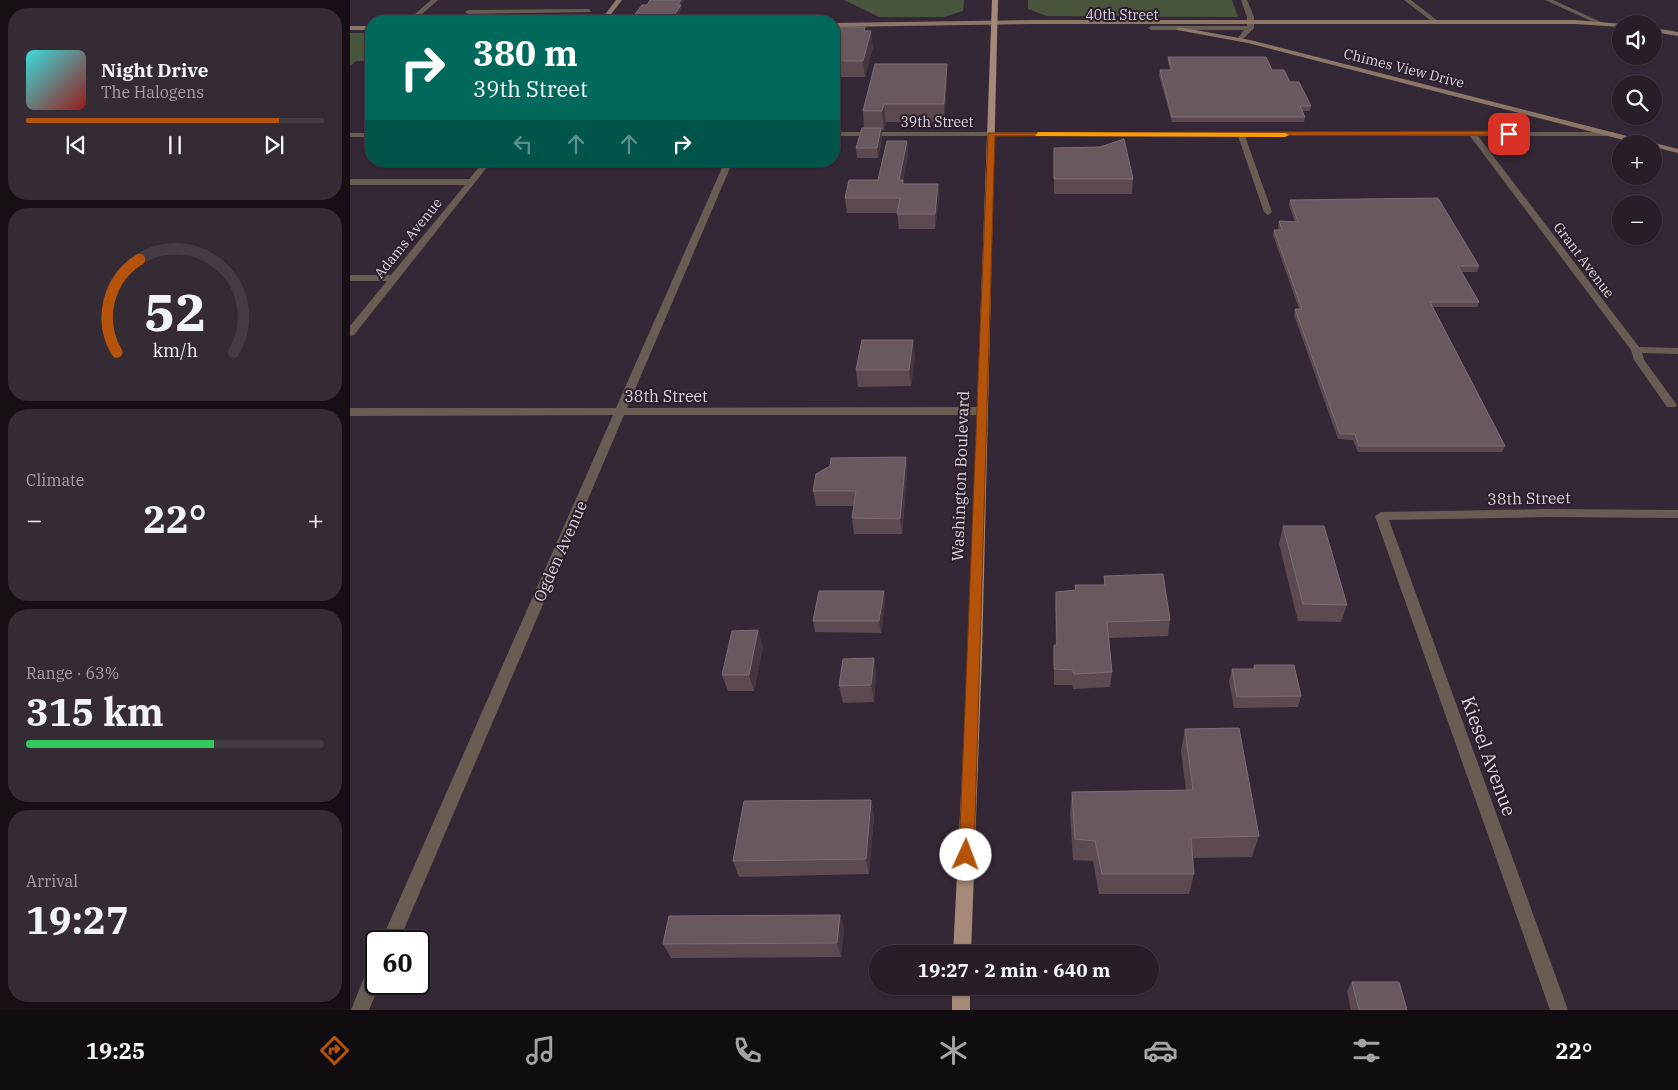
<!DOCTYPE html>
<meta charset="utf-8">
<style>
:root{--surface:#281e28;--page:#342b34;--text:#f1f3f6;--muted:#a5a2a8;--line:#443c45;--accent:#b45309}
body{margin:0;font-family:"IBM Plex Serif",serif;background:var(--page);color:var(--text);height:100vh;display:flex;flex-direction:column;font-size:19px;white-space:nowrap}
*{box-sizing:border-box;margin:0}
p{font-size:16px;color:var(--muted)}
.icon{flex:none;width:28px;height:28px;fill:none;stroke:currentColor;stroke-width:2;stroke-linecap:round;stroke-linejoin:round}
.map{position:relative;flex:1;overflow:hidden}
.details{display:flex;flex-direction:column;gap:8px;padding:8px;background:#161016;width:350px}
.details>*{flex:none}
.hud{position:absolute;left:15px;top:15px;width:475px;height:152px;border-radius:20px;box-shadow:0 1px 4px #0004,0 0 0 1px var(--line);background:#00695c;color:#fff;overflow:hidden}
.buttons{position:absolute;left:1262px;top:15px;display:grid;gap:10px}
.buttons a{display:grid;place-items:center;width:50px;height:50px;border-radius:50%;background:var(--surface);box-shadow:0 1px 4px #0004,0 0 0 1px var(--line);font-size:25px}
.speed{position:absolute;left:15px;top:930px;display:flex;gap:10px;font-size:25px;font-weight:700;text-align:center}
.speed>*{display:grid;place-content:center;width:65px;height:65px;border-radius:50%;background:var(--surface);box-shadow:0 1px 4px #0004,0 0 0 1px var(--line);line-height:1}
.speed .limit{border:2px solid #111;border-radius:8px;background:#fff;color:#111}
.pin{position:absolute;display:grid;place-items:center;width:42px;height:42px;color:#fff;margin:-21px;border-radius:10px;box-shadow:0 2px 8px #0006}
.me{position:absolute;width:55px;margin:-28px;rotate:2deg;stroke-linejoin:round;filter:drop-shadow(0 0 4px #0008)}
.turn{display:flex;align-items:center;gap:18px;height:105px;padding:0 25px;font-size:22px}
.turn .icon{width:65px;height:65px;stroke-width:2.5}
.turn b{display:block;font-size:35px;line-height:42px}
.lanes{display:flex;align-items:center;height:48px;padding:0 25px;background:#0003;justify-content:center;gap:25px;direction:ltr}
.lanes .off{opacity:.35}
.big{font-size:38px;font-weight:700;line-height:1.1}
.details .tile{flex:1;display:flex;flex-direction:column;justify-content:center;gap:8px;min-width:0;padding:0 18px;border-radius:20px;background:var(--page)}
.details .dial{align-items:center;gap:0}
.dial svg{height:130px;overflow:visible;fill:none;stroke:var(--line);stroke-width:7;stroke-linecap:round;text-anchor:middle}
.dial text{fill:var(--text);stroke:none}
.song{display:flex;align-items:center;gap:15px}
.cover{width:60px;height:60px;border-radius:8px;background:linear-gradient(135deg,hsl(180 70% 55%),hsl(0 70% 35%))}
.played{height:5px;border-radius:2px;background:linear-gradient(90deg,var(--accent) 85%,var(--line) 85%)}
.keys{display:flex;justify-content:space-around;direction:ltr}
.heat{display:flex;justify-content:space-between;align-items:center;font-size:28px;direction:ltr}
.charge{height:8px;border-radius:4px;background:linear-gradient(90deg,#34c759 63%,var(--line) 0)}
.trip{position:absolute;left:519px;top:945px;width:290px;height:50px;border-radius:25px;background:var(--surface);box-shadow:0 1px 4px #0004,0 0 0 1px var(--line);font-weight:700;line-height:50px;text-align:center}
.tab-bar{display:flex;height:80px;justify-content:space-around;align-items:center;background:#100c10;color:var(--muted)}
.tab-bar .icon{width:35px;height:35px}
.tab-bar .selected{color:var(--accent)}
.tab-bar b{font-size:22px;color:var(--text)}
main{display:flex;flex:1;min-height:0}
.map>svg:first-child{display:block}
.green{fill:#4a553e}
.lines{fill:none;stroke-linecap:round;stroke-linejoin:round}
.street{fill:#695c53;fill-rule:evenodd}
.secondary{fill:#8b7668;fill-rule:evenodd}
.primary{fill:#a58a77;fill-rule:evenodd}
.wall{fill:#5d4a50}
.shaded-wall{fill:#47363f}
.building{fill:#6a585f;stroke:#7c6c73}
.route{fill:#b45309;stroke:#753606}
.slow{fill:#f59e0b}
.labels{text-anchor:middle;stroke-width:4;stroke-linejoin:round;paint-order:stroke}
.far-street-label{font-size:14px;fill:#ddd5de;stroke:#2b1f2b}
.street-label{font-size:16px;fill:#ddd5de;stroke:#2b1f2b}
.near-street-label{font-size:19px;fill:#ddd5de;stroke:#2b1f2b}
</style>
<main>
<section class="details">
<div class="tile">
<div class="song"><i class="cover"></i><div><b>Night Drive</b><p>The Halogens</p></div></div>
<div class="played"></div>
<div class="keys"><svg class="icon" aria-label="previous" viewBox="0 0 24 24"><path d="M18 5L8 12l10 7zM5 5v14"/></svg><svg class="icon" aria-label="pause" viewBox="0 0 24 24"><path d="M8 5v14M16 5v14"/></svg><svg class="icon" aria-label="next" viewBox="0 0 24 24"><path d="M6 5l10 7-10 7zM19 5v14"/></svg></div>
</div>
<div class="tile dial"><svg viewBox="0 0 100 80">
<path d="M14 69A42 42 0 1 1 86 69"/>
<path d="M14 69A42 42 0 0 1 28 12" stroke="#b45309"/>
<text x="50" y="56" font-size="32" font-weight="700">52</text>
<text x="50" y="72" font-size="11">km/h</text>
</svg></div>
<div class="tile"><p>Climate</p>
<div class="heat"><a>−</a><b class="big">22°</b><a>+</a></div>
</div>
<div class="tile"><p>Range · 63%</p><b class="big">315 km</b><div class="charge"></div></div>
<div class="tile"><p>Arrival</p><b class="big">19:27</b></div>
</section>
<div class="map">
<svg width="1328" height="1010" viewBox="0 0 1328 1010">
<rect width="100%" height="100%" fill="#352836"/>
<path class="green" d="M 494,0 L 614,0 L 613,11 L 594,17 L 529,17 Z
M 678,0 L 882,0 L 888,17 L 697,16 L 678,9 Z
M 0,33 L 21,33 L 21,61 L 6,61 L 0,66 Z"/>
<g class="lines">
<path class="street" d="M 81,0 L 88,0 L 64,21 L 57,21 Z
M 891,0 L 897,0 L 904,17 L 904,28 L 892,40 L 887,39 L 894,30 L 801,30 L 798,28 L 801,26 L 897,26 L 897,17 Z
M 1054,0 L 1061,0 L 1089,22 L 1084,23 Z
M 1195,0 L 1203,0 L 1253,23 L 1248,24 Z
M 239,9 L 241,12 L 118,14 L 115,12 L 118,10 Z
M 484,132 L 1264,132 L 1264,136 L 1128,136 L 1289,347 L 1328,348 L 1328,354 L 1292,353 L 1294,360 L 1327,405 L 1325,407 L 1317,407 L 1284,360 L 1281,350 L 1120,136 L 895,136 L 922,212 L 918,215 L 914,212 L 888,136 L 484,136 Z
M 0,133 L 21,133 L 21,137 L 0,137 Z
M 134,161 L 142,161 L 4,335 L 0,336 L 0,326 L 37,281 L 0,281 L 0,275 L 41,275 L 115,185 L 0,185 L 0,179 L 119,179 Z
M 375,161 L 383,161 L 277,408 L 632,407 L 638,411 L 632,415 L 274,415 L 49,941 L 31,941 L 263,415 L 0,416 L 0,408 L 266,408 Z
M 1198,509 L 1328,510 L 1328,518 L 1198,517 L 1039,520 L 1218,1010 L 1200,1010 L 1025,516 L 1031,512 Z
M 26,963 L 26,984 L 30,984 L 19,1010 L 1,1010 L 19,965 Z"/>
<path class="secondary" d="M 266,0 L 272,0 L 256,21 L 250,21 Z
M 680,20 L 1225,20 L 1273,24 L 1271,24 L 1271,27 L 1225,24 L 680,24 L 484,27 L 484,23 Z
M 0,26 L 21,26 L 21,30 L 0,30 Z
M 829,27 L 900,40 L 1328,149 L 1328,153 L 1304,147 L 1304,144 L 1289,144 L 898,43 L 827,30 L 826,29 Z
M 1304,28 L 1328,32 L 1328,36 L 1304,32 Z"/>
<path class="primary" d="M 642,0 L 648,0 L 632,655 L 621,954 L 603,954 L 618,655 Z
M 602,986 L 620,986 L 620,1010 L 602,1010 Z"/>
</g>
<path class="wall" d="M 484,27 L 516,31 L 523,47 L 515,77 L 484,77 Z
M 818,57 L 922,70 L 940,82 L 961,106 L 960,111 L 952,111 L 955,117 L 954,122 L 822,122 L 809,75 L 810,70 L 820,70 L 818,62 Z
M 597,81 L 594,122 L 536,122 L 534,130 L 531,130 L 532,138 L 528,158 L 507,158 L 506,148 L 514,128 L 513,111 Z
M 557,141 L 558,155 L 553,180 L 553,184 L 588,184 L 589,198 L 585,229 L 549,229 L 547,213 L 497,213 L 495,198 L 528,180 Z
M 704,148 L 783,179 L 782,194 L 704,194 Z
M 940,200 L 1129,266 L 1127,272 L 1111,272 L 1129,302 L 1127,307 L 1083,307 L 1155,446 L 1152,452 L 1008,452 L 1003,440 L 988,439 L 944,315 L 945,309 L 949,309 L 923,235 L 924,230 L 929,230 L 928,227 L 929,221 L 945,222 L 939,205 Z
M 565,356 L 561,386 L 508,387 L 506,370 Z
M 556,457 L 557,472 L 552,534 L 504,534 L 502,518 L 504,506 L 466,506 L 463,491 Z
M 933,526 L 997,605 L 991,622 L 948,621 L 929,544 Z
M 754,576 L 820,620 L 818,636 L 759,638 L 762,672 L 760,687 L 723,689 L 722,685 L 704,685 L 704,645 L 706,645 L 705,607 L 706,592 L 725,590 L 725,585 L 754,585 Z
M 535,603 L 531,633 L 465,632 L 463,621 Z
M 413,647 L 404,691 L 378,691 L 372,675 Z
M 524,658 L 526,675 L 524,702 L 493,703 L 489,686 Z
M 904,665 L 951,696 L 948,707 L 884,708 L 879,681 L 882,669 L 903,669 Z
M 835,729 L 909,836 L 902,857 L 842,858 L 844,874 L 839,894 L 749,894 L 743,861 L 723,860 L 720,813 L 722,792 L 836,790 L 831,751 Z
M 521,800 L 524,816 L 519,874 L 389,877 L 383,861 Z
M 490,915 L 494,930 L 491,957 L 321,958 L 313,944 Z
M 1002,982 L 1057,1010 L 1001,1010 L 997,991 Z"/>
<path class="shaded-wall" d="M 331,0 L 334,0 L 331,5 L 332,9 L 324,21 L 320,21 Z
M 521,31 L 523,47 L 515,77 L 513,61 Z
M 597,64 L 597,81 L 594,122 L 594,104 Z
M 534,104 L 536,122 L 534,130 L 532,111 Z
M 531,128 L 532,138 L 528,158 L 527,148 Z
M 557,141 L 558,155 L 550,195 L 549,180 Z
M 588,184 L 589,198 L 585,229 L 585,214 Z
M 563,340 L 565,356 L 561,386 L 559,370 Z
M 556,457 L 557,472 L 552,534 L 550,519 Z
M 534,591 L 535,603 L 531,633 L 529,621 Z
M 408,630 L 413,647 L 404,691 L 399,675 Z
M 524,658 L 526,675 L 524,702 L 521,685 Z
M 521,800 L 524,816 L 519,874 L 516,859 Z
M 490,915 L 494,930 L 491,957 L 487,943 Z"/>
<path class="building" d="M 300,0 L 331,0 L 328,5 L 331,5 L 320,21 L 280,21 L 292,5 L 297,5 Z
M 484,27 L 515,27 L 514,31 L 521,31 L 513,61 L 484,61 Z
M 818,57 L 916,57 L 922,70 L 934,70 L 940,82 L 949,82 L 961,106 L 950,106 L 955,117 L 822,117 L 810,70 L 822,70 Z
M 525,64 L 597,64 L 594,104 L 534,104 L 532,111 L 513,111 Z
M 512,128 L 531,128 L 527,148 L 506,148 Z
M 774,139 L 783,179 L 704,179 L 704,148 L 750,147 Z
M 537,141 L 557,141 L 549,180 L 553,180 L 553,184 L 588,184 L 585,214 L 547,214 L 550,198 L 495,198 L 499,180 L 528,180 Z
M 1088,198 L 1129,266 L 1108,266 L 1129,302 L 1080,302 L 1155,446 L 1009,446 L 1005,434 L 990,434 L 945,309 L 952,309 L 924,230 L 932,230 L 929,221 L 948,222 L 940,200 Z
M 512,340 L 563,340 L 559,370 L 506,370 Z
M 556,457 L 550,519 L 502,518 L 506,491 L 463,491 L 466,474 L 480,466 L 481,458 Z
M 933,526 L 974,526 L 997,605 L 953,604 Z
M 813,574 L 820,620 L 757,622 L 762,672 L 724,674 L 723,670 L 704,669 L 704,645 L 707,645 L 706,592 L 726,590 L 725,585 L 755,585 L 754,576 Z
M 469,591 L 534,591 L 529,621 L 463,621 Z
M 408,630 L 399,675 L 372,675 L 382,631 Z
M 524,658 L 521,685 L 489,686 L 493,659 Z
M 904,665 L 944,665 L 951,696 L 887,697 L 882,669 L 905,669 Z
M 889,728 L 909,836 L 841,838 L 844,874 L 752,874 L 745,841 L 725,839 L 722,792 L 843,790 L 835,729 Z
M 521,800 L 516,859 L 383,861 L 394,801 Z
M 490,915 L 487,943 L 313,944 L 319,916 Z
M 1002,982 L 1049,982 L 1057,1010 L 1009,1010 Z"/>
<path class="route" d="M 1159,131 L 1161,135 L 645,136 L 624,855 L 622,860 L 616,862 L 611,860 L 609,855 L 638,133 Z"/>
<path class="slow" d="M 688,132 L 935,133 L 939,135 L 935,137 L 685,136 Z"/>
<g class="labels">
<g class="far-street-label">
<text x="772" y="20">40th Street</text>
<text transform="translate(1054 68) rotate(14)" y="5">Chimes View Drive</text>
<text x="587" y="127">39th Street</text>
<text transform="translate(58 238) rotate(-51)" y="5">Adams Avenue</text>
<text transform="translate(1234 260) rotate(53)" y="5">Grant Avenue</text>
</g>
<g class="street-label">
<text x="316" y="402">38th Street</text>
<text transform="translate(610 476) rotate(-88)" y="6">Washington Boulevard</text>
<text transform="translate(1179 498) rotate(-1)" y="6">38th Street</text>
<text transform="translate(210 551) rotate(-66)" y="6">Ogden Avenue</text>
</g>
<g class="near-street-label">
<text transform="translate(1139 756) rotate(70)" y="7">Kiesel Avenue</text>
</g>
</g>
</svg>
<div class="buttons">
<a><svg class="icon" aria-label="sound" viewBox="0 0 24 24"><path d="M4 9h4l5-4v14l-5-4H4zM17 9q2 3 0 6"/></svg></a>
<a><svg class="icon" aria-label="search" viewBox="0 0 24 24"><circle cx="10" cy="10" r="6"/><path d="M15 15l6 6"/></svg></a>
<a>+</a>
<a>−</a>
</div>
<div class="speed"><div class="limit">60</div></div>
<div class="pin" style="left:1159px;top:134px;background:#d93025"><svg class="icon" aria-label="arrive" viewBox="0 0 24 24"><path d="M6 21V4h12l-3 4 3 4H6"/></svg></div>
<svg class="me" style="left:616px;top:855px" viewBox="-20 -20 40 40"><circle r="19" fill="#fff"/><path d="M0-13L10 11 0 6-10 11z" fill="#b45309"/></svg>
<div class="trip">19:27 · 2 min · 640 m</div>
<div class="hud">
<div class="turn"><svg class="icon" aria-label="right" viewBox="0 0 24 24"><path d="M7 20v-9h11M14 6l5 5-5 5"/></svg><div><b>380 m</b>39th Street</div></div>
<div class="lanes"><svg class="icon off" aria-label="left" viewBox="0 0 24 24"><path d="M17 20v-9H6M10 6l-5 5 5 5"/></svg><svg class="icon off" aria-label="ahead" viewBox="0 0 24 24"><path d="M12 20V5M6 11l6-6 6 6"/></svg><svg class="icon off" aria-label="ahead" viewBox="0 0 24 24"><path d="M12 20V5M6 11l6-6 6 6"/></svg><svg class="icon" aria-label="right" viewBox="0 0 24 24"><path d="M7 20v-9h11M14 6l5 5-5 5"/></svg></div>
</div>
</div>
</main>
<nav class="tab-bar">
<b>19:25</b>
<svg class="icon selected" aria-label="directions" viewBox="0 0 24 24"><path d="M12 3l9 9-9 9-9-9zM9 14v-3h6M13 9l2 2-2 2"/></svg>
<svg class="icon" aria-label="music" viewBox="0 0 24 24"><path d="M9 18V5l10-2v13"/><circle cx="6" cy="18" r="3"/><circle cx="16" cy="16" r="3"/></svg>
<svg class="icon" aria-label="phone" viewBox="0 0 24 24"><path d="M5 4h4l2 5-3 2q2 4 5 5l2-3 5 2v4C11 20 4 13 5 4z"/></svg>
<svg class="icon" aria-label="climate" viewBox="0 0 24 24"><path d="M12 3v18M4 7l16 10M4 17L20 7"/></svg>
<svg class="icon" aria-label="car" viewBox="0 0 24 24"><path d="M5 17H2v-5l4-1 3-4h7l3 4 3 1v5h-3M9 17h6M6 11h13"/><circle cx="7" cy="17" r="2"/><circle cx="17" cy="17" r="2"/></svg>
<svg class="icon" aria-label="filters" viewBox="0 0 24 24"><path d="M4 7h16M4 17h16"/><circle cx="9" cy="7" r="2"/><circle cx="15" cy="17" r="2"/></svg>
<b>22°</b>
</nav>
